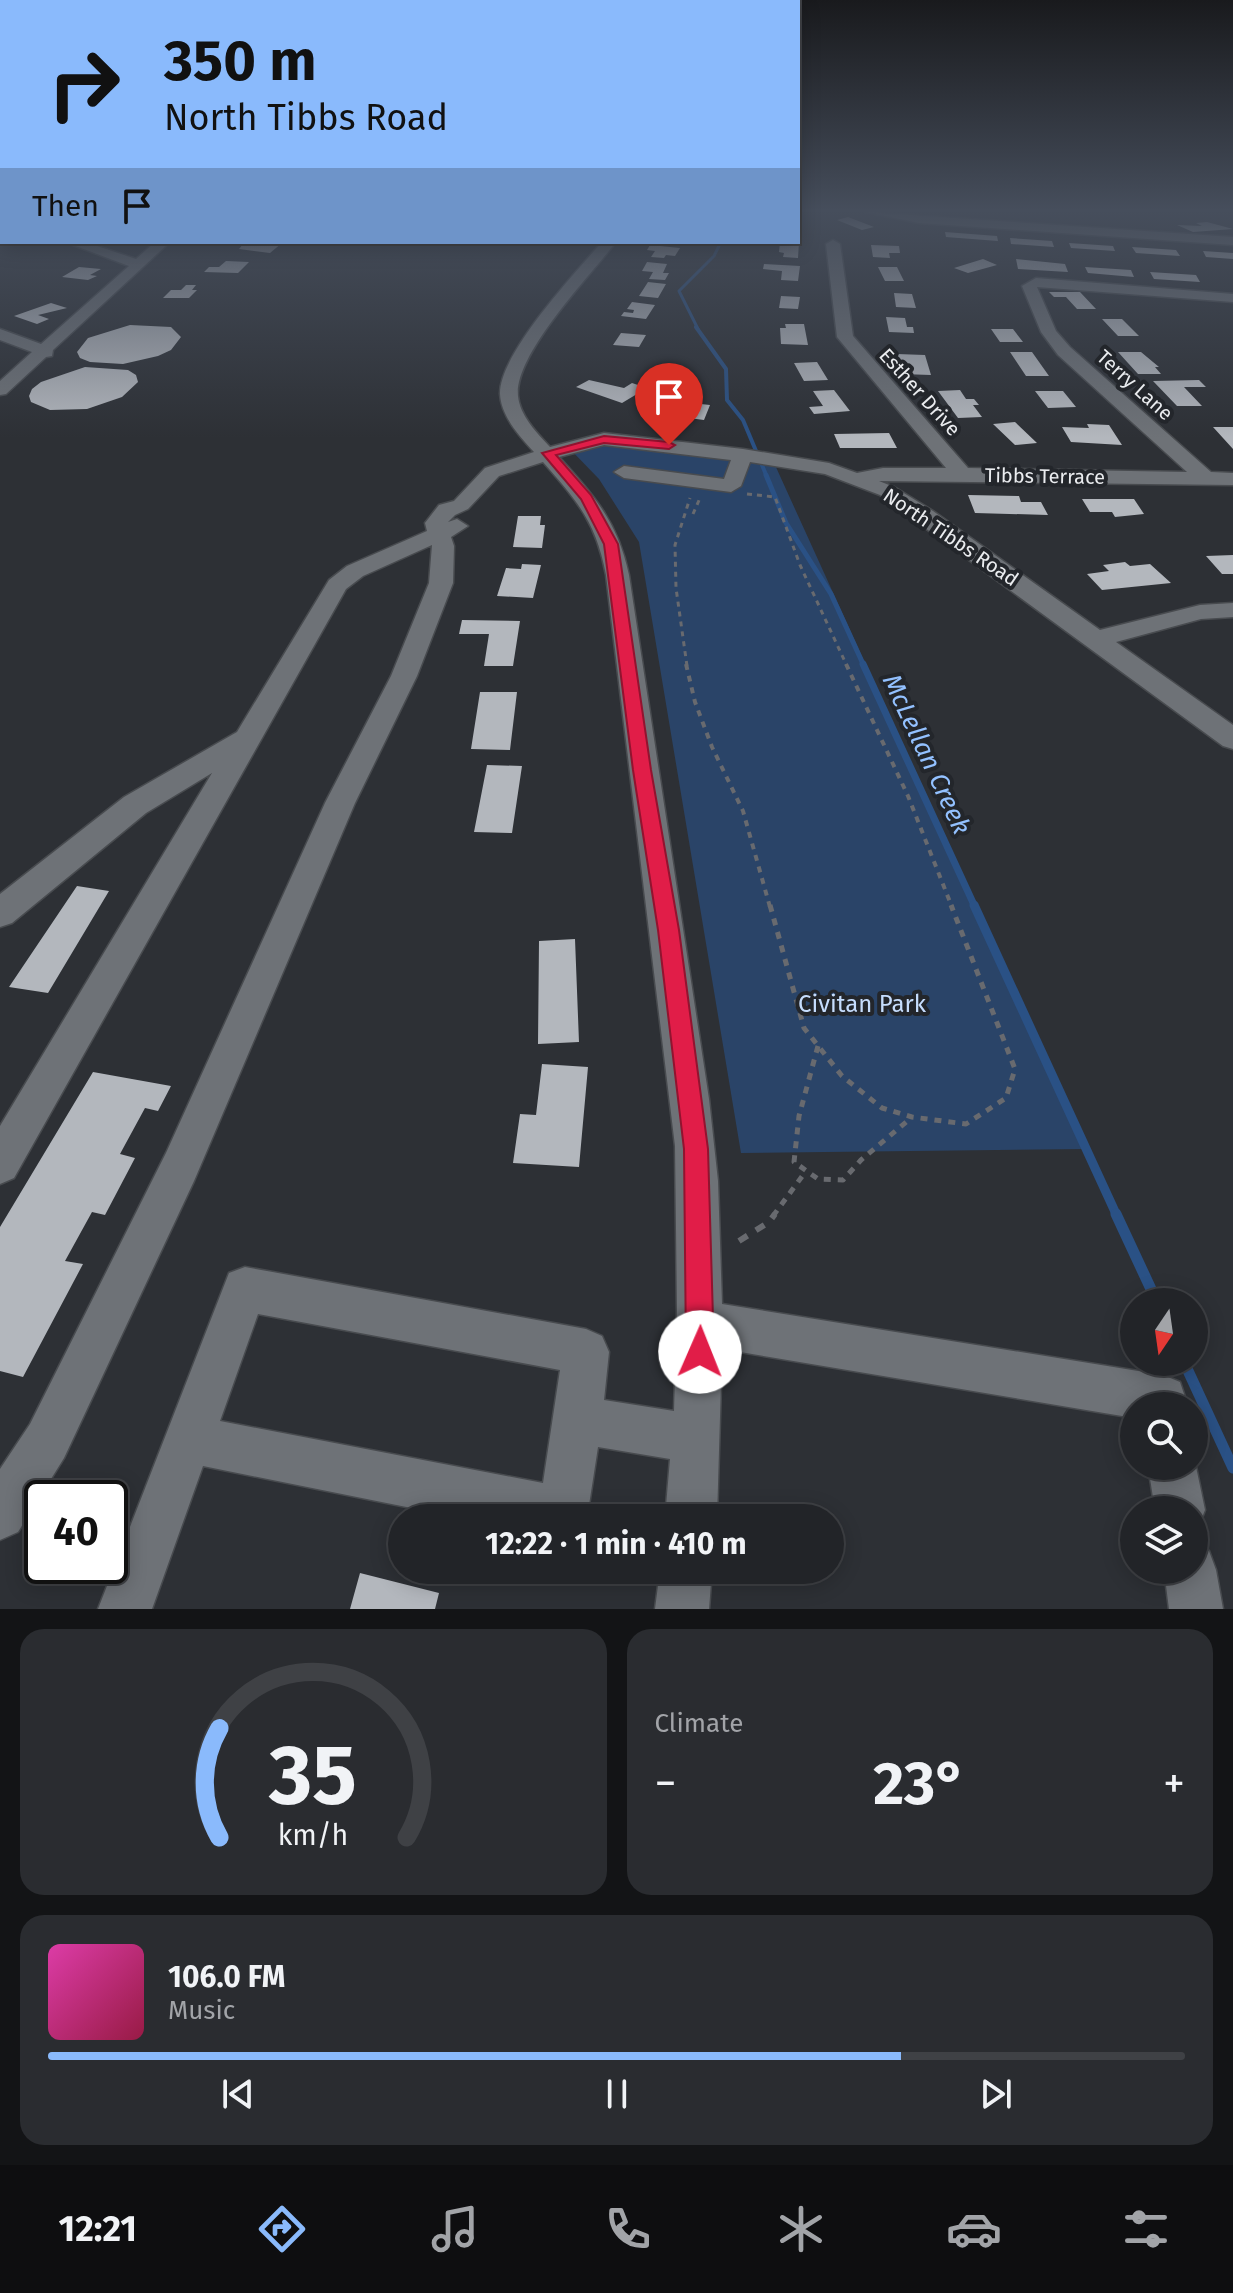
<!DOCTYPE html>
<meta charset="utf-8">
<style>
:root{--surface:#222428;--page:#2a2c30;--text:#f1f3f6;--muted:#a2a4a8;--line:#3f4145;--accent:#8abafc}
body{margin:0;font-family:"Fira Sans",sans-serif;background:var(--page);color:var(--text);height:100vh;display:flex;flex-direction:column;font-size:30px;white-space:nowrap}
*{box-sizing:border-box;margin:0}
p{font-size:26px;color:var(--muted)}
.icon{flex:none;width:44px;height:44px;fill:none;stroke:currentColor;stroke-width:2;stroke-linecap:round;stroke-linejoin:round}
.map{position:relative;height:1609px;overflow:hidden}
.sheet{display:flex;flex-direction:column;gap:20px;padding:20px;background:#131416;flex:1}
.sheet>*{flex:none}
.banner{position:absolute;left:0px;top:0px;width:800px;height:244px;box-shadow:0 4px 20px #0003,0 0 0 2px var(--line);background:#8abafc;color:#111;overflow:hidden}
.needle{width:52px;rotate:193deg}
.fabs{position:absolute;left:1120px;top:1288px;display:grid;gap:16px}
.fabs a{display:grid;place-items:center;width:88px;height:88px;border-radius:50%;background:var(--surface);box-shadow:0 4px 20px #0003,0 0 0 2px var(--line);font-size:40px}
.speed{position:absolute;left:24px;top:1480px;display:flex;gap:16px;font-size:40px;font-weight:700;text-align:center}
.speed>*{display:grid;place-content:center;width:104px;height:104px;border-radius:50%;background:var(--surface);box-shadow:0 4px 20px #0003,0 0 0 2px var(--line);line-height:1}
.speed .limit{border:4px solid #111;border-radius:12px;background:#fff;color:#111}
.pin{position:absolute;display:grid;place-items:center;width:68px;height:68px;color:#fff;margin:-82px -34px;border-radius:50% 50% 50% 0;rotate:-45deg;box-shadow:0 0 8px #0007}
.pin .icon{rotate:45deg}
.me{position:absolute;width:88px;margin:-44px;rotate:1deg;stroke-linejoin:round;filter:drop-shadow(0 0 6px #0008)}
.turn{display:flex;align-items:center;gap:28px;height:168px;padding:0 32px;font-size:36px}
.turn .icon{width:104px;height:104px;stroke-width:2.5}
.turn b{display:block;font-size:56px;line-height:68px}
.then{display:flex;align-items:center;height:76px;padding:0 32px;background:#0003;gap:16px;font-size:30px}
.big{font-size:60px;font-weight:700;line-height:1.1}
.sheet .card{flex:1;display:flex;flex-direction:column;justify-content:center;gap:12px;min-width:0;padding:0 28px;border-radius:24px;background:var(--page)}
.sheet .dial{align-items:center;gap:0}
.dial svg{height:208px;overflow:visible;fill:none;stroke:var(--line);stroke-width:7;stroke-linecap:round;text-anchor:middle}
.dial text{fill:var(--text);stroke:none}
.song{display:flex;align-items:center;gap:24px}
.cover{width:96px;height:96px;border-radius:12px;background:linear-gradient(135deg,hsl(320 70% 55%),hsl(340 70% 35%))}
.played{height:8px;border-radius:4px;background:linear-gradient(90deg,var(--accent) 75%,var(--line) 75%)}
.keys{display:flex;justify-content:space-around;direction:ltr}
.heat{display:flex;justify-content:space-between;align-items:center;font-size:44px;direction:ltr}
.sheet .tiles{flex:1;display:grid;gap:20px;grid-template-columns:1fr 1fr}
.card:last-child{grid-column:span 2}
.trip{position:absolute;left:388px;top:1504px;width:456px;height:80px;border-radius:40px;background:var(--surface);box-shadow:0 4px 20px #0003,0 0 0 2px var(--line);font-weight:700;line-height:80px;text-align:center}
.tab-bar{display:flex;height:128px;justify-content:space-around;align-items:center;background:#0e0e10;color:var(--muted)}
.tab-bar .icon{width:56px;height:56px}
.tab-bar .current{color:var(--accent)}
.tab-bar b{font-size:36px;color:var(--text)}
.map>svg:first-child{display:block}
.green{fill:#2a4468}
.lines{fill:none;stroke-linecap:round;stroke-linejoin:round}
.stream-far5{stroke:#2a5185;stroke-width:3}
.stream-far4{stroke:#2a5185;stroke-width:4}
.stream-far3{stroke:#2a5185;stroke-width:5}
.stream-far2{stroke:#2a5185;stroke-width:7}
.stream-far1{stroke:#2a5185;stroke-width:9}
.stream{stroke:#2a5185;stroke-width:11}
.building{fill:#b3b7bd}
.minor-casing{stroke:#484b4f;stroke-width:3}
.path-far3{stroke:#686a6f;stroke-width:3;stroke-dasharray:5 5;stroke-linecap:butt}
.path-far2{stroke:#686a6f;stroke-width:4;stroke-dasharray:6 6;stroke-linecap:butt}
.path-far1{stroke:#686a6f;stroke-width:5;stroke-dasharray:7 7;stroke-linecap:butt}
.path{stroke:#686a6f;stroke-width:6;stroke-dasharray:10 10;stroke-linecap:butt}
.minor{fill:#6e7277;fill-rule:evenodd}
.route{fill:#e11d48;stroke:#92132f;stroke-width:2}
.labels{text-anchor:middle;stroke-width:8;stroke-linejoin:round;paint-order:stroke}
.far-street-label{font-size:20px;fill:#eaecef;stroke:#23262b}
.park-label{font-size:24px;fill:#c6ddfd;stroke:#23262b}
.water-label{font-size:26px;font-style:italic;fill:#93c1ff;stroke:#23262b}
</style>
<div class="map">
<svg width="1233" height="1609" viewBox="0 0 1233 1609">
<rect width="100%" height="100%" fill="#2d3035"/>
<path class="green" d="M 575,440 L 775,465 L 1086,1149 L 741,1153 L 639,542 L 599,479 L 568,447 Z"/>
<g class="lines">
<path class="stream-far5" d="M 698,329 L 679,291 L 714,256 L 721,242"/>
<path class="stream-far4" d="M 696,327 L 726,369 L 727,400 L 743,420 L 767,477"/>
<path class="stream-far3" d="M 766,475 L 786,523 L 831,594 L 864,666"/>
<path class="stream-far2" d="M 863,664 L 975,907"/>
<path class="stream-far1" d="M 974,905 L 1117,1216"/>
<path class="stream" d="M 1116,1214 L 1157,1302
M 1184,1362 L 1233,1468"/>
</g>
<path class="building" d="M 848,217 L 874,227 L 862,230 L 837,220 Z
M 1207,222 L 1233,229 L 1193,232 L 1177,225 L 1202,226 L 1196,223 Z
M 945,232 L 997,236 L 998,241 L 946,237 Z
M 1010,238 L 1052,241 L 1054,247 L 1011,244 Z
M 780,242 L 799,242 L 798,258 L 783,257 L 784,253 L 779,252 Z
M 282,243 L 270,253 L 239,249 L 243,244 Z
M 1069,243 L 1113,246 L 1115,251 L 1071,248 Z
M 650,245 L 680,248 L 675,256 L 666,255 L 664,258 L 651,257 L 655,251 L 647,250 Z
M 871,245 L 899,246 L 900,253 L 889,253 L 890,258 L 873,257 Z
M 1132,247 L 1176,250 L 1180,256 L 1136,253 Z
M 1203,251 L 1233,253 L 1233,259 L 1206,257 Z
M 983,259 L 997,265 L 968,273 L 954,268 Z
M 1016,259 L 1065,264 L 1068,272 L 1018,269 Z
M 226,261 L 249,262 L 238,273 L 204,272 L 209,267 L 219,267 Z
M 647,262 L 667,264 L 663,273 L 669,273 L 665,280 L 649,279 L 653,272 L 642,271 Z
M 764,264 L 800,266 L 798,281 L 781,280 L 782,271 L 763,269 Z
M 79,267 L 101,269 L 90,275 L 97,276 L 88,280 L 62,277 Z
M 878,267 L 897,267 L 904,281 L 885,281 Z
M 1085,267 L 1131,270 L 1134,277 L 1088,273 Z
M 1150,272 L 1196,275 L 1200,282 L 1154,279 Z
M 648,282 L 666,284 L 658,298 L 639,296 Z
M 186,285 L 196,285 L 192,290 L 197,290 L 189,298 L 163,298 L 171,290 L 181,290 Z
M 1049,292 L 1080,292 L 1096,309 L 1077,309 L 1066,297 L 1054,297 Z
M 894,293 L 912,294 L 916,308 L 896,307 Z
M 781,296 L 800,297 L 798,309 L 779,308 Z
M 632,302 L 655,305 L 646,319 L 621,316 L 624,312 L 633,313 L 634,310 L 627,309 Z
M 51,303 L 67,308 L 38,315 L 49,319 L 37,324 L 14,316 Z
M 886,317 L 905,318 L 907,327 L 913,327 L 914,333 L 889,332 Z
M 1102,319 L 1122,319 L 1139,336 L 1118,336 Z
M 785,324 L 804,324 L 808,345 L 781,344 L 780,328 L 786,328 Z
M 130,325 L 171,327 L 181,337 L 171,350 L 158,356 L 123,364 L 90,362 L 80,358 L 77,352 L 88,338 Z
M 991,329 L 1013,329 L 1023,342 L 1000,342 Z
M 621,333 L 646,335 L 639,347 L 613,345 Z
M 1010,352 L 1032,352 L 1049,376 L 1026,376 Z
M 1118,352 L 1141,352 L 1159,367 L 1155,367 L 1161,374 L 1138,374 Z
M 897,354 L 925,355 L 931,375 L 902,374 Z
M 817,362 L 828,380 L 804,381 L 794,363 Z
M 85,367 L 128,370 L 136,375 L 138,382 L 122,397 L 87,409 L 50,410 L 31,402 L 29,396 L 32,389 L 41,382 Z
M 589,380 L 624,388 L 632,383 L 647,388 L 622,403 L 576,387 Z
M 1199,380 L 1206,387 L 1184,387 L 1202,406 L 1177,406 L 1153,381 Z
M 682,390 L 697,391 L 692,403 L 710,405 L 704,420 L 681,417 L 683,412 L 671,411 Z
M 834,390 L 850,411 L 814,414 L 809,407 L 823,406 L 813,391 Z
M 960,390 L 966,399 L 974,399 L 979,405 L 973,405 L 982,417 L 958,418 L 938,391 Z
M 1035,391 L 1063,391 L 1076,407 L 1048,408 Z
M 1015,422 L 1037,443 L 1015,445 L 993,424 Z
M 1087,424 L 1109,425 L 1122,445 L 1071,442 L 1062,427 L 1089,428 Z
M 1213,427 L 1233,427 L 1233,449 Z
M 889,433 L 897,448 L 840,448 L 834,434 Z
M 968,495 L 1019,496 L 1021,502 L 1041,502 L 1048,515 L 975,513 Z
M 1082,499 L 1134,499 L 1144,514 L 1115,517 L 1112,512 L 1090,512 Z
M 518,516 L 541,516 L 540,525 L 545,525 L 542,548 L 513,547 Z
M 1233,555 L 1233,574 L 1222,574 L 1206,556 Z
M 1125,562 L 1130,566 L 1150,564 L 1171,583 L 1102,590 L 1087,574 L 1109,571 L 1103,565 Z
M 522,564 L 541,565 L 533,598 L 497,596 L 506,568 L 521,569 Z
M 462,620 L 520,621 L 513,666 L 484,666 L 489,634 L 459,634 Z
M 480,692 L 517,692 L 510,750 L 471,749 Z
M 487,765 L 522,766 L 512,833 L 474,832 Z
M 77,886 L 109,891 L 48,993 L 9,987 Z
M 575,939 L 579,1042 L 538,1044 L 539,941 Z
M 542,1064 L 588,1067 L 579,1167 L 513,1163 L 520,1114 L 536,1115 Z
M 93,1072 L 171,1086 L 158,1111 L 145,1108 L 120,1154 L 135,1158 L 105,1215 L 92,1212 L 65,1261 L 83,1264 L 23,1377 L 0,1371 L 0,1227 Z
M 360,1573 L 439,1593 L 435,1609 L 350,1609 Z"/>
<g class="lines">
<g class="minor-casing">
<path id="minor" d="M 866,212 L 1233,237 L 1233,245 L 919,223 Z
M 0,213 L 2,214 L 2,222 L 0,221 Z
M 833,240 L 840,244 L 853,336 L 968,468 L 1187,472 L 1058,355 L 1041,332 L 1022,286 L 1036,278 L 1233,294 L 1233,302 L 1037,287 L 1056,331 L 1070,347 L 1211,472 L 1233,473 L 1233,485 L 879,481 L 894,487 L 933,511 L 1100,630 L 1200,605 L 1233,603 L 1233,617 L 1201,619 L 1116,642 L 1233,725 L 1233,749 L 1223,746 L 880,495 L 825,474 L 750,462 L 741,486 L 731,492 L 624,478 L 614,472 L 624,466 L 724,479 L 731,460 L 604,445 L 559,457 C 595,496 618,523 629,575 L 709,1099 L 718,1181 L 722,1304 L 1163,1375 L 1180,1382 L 1188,1406 L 1134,1406 L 1134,1418 L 722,1349 L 717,1518 L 665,1518 L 670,1459 L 598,1447 L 587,1518 L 461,1518 L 203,1466 L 152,1609 L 98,1609 L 229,1273 L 245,1267 L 586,1329 L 602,1336 L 609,1352 L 604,1400 L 674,1411 L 677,1310 L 675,1146 L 606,575 C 596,522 578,502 543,462 L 499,476 L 468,509 L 455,515 L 448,522 L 457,519 L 468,526 L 451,537 L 454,546 L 453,583 L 417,676 L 355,803 L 194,1181 L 64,1458 L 18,1532 L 0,1540 L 0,1469 L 30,1424 L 166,1153 L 325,803 L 391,676 L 429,583 L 432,545 L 363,576 L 346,589 L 14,1178 L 0,1184 L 0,1126 L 212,773 L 146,813 L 12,923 L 0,927 L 0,894 L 124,797 L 237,732 L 329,580 L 347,566 L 427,531 L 425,523 L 439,505 L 454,501 L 485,468 L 534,452 C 520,437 501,416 500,394 C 499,354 575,273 602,242 L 616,242 C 591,275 514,354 518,396 C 520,416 537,433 550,447 L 604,433 L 743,449 L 829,463 L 857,473 L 883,468 L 946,468 L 837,337 L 826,244 ZM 258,1314 L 560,1370 L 543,1483 L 220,1421 Z
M 65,242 L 85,242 L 136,259 L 155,242 L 170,242 L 53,350 L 52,356 L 46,357 L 6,394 L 0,395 L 0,381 L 32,352 L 0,340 L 0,329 L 41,344 L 129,266 Z
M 1194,1457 L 1205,1510 L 1198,1528 L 1194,1530 L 1194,1510 L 1155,1510 L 1148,1466 L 1194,1466 Z
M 1194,1545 L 1209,1551 L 1216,1570 L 1223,1609 L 1169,1609 L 1164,1570 L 1194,1570 Z
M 660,1570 L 712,1570 L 709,1609 L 655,1609 Z"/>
</g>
<path class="path-far3" d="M 747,494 L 775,497 L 800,565 L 847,666
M 693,514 L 700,498
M 687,666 L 676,588 L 675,545 L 690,498"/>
<path class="path-far2" d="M 686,664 L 695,702 L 712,747 L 743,811 L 770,907
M 846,664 L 908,796 L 952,907"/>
<path class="path-far1" d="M 770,905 L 804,1028 L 842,1076 L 882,1108 L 912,1117 L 966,1124 L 1006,1098 L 1015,1069 L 951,905
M 818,1046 L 799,1116 L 794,1162 L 818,1179 L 843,1180 L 861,1160 L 911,1118
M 773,1216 L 806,1171"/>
<path class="path" d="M 739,1241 L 769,1222 L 775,1214"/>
<use href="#minor" class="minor"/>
</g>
<linearGradient id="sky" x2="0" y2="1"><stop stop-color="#191a1d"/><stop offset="0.48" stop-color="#464e5c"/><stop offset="1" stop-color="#464e5c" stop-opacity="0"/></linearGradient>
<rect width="1233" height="438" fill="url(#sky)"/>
<path class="route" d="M 604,436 L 669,442 L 675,445 L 669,449 L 604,443 L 556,455 L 591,495 L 618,544 L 651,770 L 679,930 L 708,1149 L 714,1352 L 710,1362 L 700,1366 L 690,1362 L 686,1352 L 684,1149 L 658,930 L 633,770 L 604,544 L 581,499 L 542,453 Z"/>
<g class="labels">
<g class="far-street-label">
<text transform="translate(1135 385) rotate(42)" y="7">Terry Lane</text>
<text transform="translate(920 392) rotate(48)" y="7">Esther Drive</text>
<text transform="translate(1045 476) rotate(1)" y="7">Tibbs Terrace</text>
<text transform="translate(951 537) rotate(34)" y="7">North Tibbs Road</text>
</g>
<g class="park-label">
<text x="862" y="1012">Civitan Park</text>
</g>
<g class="water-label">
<text transform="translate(927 754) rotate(65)" y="9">McLellan Creek</text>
</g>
</g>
</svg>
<div class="fabs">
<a><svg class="needle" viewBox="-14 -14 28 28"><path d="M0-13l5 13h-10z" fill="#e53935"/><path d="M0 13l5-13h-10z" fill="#a2a4a8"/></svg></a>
<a><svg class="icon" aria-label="search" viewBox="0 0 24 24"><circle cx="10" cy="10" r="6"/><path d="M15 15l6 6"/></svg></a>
<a><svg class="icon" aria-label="layers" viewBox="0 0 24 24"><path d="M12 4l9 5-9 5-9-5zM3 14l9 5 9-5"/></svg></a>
</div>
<div class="speed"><div class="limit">40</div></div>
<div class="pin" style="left:669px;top:445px;background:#d93025"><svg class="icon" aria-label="arrive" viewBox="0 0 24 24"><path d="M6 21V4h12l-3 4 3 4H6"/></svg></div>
<svg class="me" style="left:700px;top:1352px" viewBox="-20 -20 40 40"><circle r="19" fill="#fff"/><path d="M0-13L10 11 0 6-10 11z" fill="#e11d48"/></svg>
<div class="trip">12:22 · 1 min · 410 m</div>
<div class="banner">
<div class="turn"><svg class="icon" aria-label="right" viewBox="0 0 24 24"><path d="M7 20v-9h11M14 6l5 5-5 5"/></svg><div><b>350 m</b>North Tibbs Road</div></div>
<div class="then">Then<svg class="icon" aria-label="arrive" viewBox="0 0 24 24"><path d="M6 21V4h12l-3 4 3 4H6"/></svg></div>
</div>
</div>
<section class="sheet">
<div class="tiles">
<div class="card dial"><svg viewBox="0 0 100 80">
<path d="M14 69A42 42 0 1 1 86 69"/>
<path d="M14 69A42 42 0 0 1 14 27" stroke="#8abafc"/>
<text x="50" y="56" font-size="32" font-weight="700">35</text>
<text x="50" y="72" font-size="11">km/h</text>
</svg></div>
<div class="card"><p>Climate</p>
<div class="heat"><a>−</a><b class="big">23°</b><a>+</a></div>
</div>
<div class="card">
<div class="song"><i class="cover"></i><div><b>106.0 FM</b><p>Music</p></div></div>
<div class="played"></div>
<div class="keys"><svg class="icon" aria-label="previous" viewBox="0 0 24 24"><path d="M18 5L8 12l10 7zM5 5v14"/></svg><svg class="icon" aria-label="pause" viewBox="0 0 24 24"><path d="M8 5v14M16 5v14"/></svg><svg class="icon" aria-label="next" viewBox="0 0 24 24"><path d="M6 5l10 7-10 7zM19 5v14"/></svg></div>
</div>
</div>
</section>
<nav class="tab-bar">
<b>12:21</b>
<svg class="icon current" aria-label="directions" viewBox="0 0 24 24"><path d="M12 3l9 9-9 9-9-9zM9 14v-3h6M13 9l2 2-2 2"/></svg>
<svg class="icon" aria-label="music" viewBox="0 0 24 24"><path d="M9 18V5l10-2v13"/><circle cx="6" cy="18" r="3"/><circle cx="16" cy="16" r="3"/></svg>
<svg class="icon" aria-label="phone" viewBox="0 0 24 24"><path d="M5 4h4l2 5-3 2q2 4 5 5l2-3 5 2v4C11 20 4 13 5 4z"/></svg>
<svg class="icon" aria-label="climate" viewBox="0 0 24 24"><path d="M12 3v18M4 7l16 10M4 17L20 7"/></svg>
<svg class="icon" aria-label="car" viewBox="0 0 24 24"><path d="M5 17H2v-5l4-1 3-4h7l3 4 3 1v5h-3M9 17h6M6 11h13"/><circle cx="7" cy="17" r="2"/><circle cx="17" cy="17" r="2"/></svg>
<svg class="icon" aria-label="filters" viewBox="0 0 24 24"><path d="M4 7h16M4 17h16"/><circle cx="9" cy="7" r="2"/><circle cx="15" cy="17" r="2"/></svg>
</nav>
